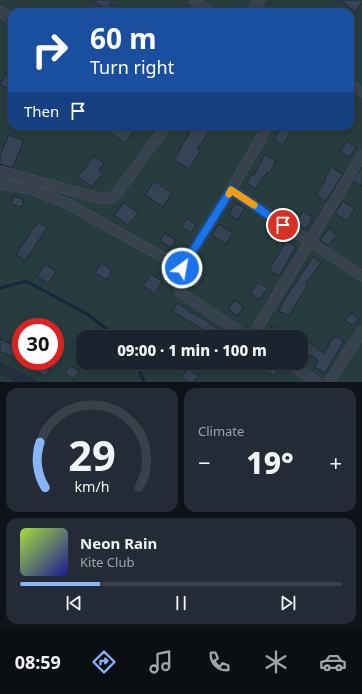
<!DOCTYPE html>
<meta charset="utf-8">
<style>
:root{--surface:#1b232e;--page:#242b36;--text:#f1f3f6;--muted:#a0a4aa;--line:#39404a;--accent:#8ab4f8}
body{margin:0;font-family:"Noto Sans",sans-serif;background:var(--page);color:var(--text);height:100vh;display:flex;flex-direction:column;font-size:15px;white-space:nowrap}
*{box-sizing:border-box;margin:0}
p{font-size:13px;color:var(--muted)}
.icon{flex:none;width:22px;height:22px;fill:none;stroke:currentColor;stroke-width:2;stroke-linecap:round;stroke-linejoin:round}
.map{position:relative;height:382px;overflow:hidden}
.side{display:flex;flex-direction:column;gap:6px;padding:6px;background:#0f1319;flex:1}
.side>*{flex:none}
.top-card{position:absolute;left:8px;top:8px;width:346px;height:122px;border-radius:12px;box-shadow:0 2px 10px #0003,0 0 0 1px var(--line);background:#1a4fa0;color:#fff;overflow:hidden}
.speed{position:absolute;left:12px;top:318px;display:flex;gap:8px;font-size:20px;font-weight:700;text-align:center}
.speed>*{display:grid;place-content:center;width:52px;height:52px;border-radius:50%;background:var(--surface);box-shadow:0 2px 10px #0003,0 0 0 1px var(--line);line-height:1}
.speed .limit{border:6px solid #d22;background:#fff;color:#111}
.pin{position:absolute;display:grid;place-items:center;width:34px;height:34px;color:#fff;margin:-17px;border:2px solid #fff;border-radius:50%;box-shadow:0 1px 4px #0007}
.me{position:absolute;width:44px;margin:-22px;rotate:32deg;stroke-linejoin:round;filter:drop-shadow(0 0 3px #0008)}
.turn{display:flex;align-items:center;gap:14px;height:84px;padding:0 16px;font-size:18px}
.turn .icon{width:52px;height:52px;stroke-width:2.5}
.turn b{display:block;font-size:28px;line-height:34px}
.then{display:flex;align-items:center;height:38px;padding:0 16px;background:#0003;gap:8px;font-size:15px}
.big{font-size:30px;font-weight:800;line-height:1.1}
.side .tile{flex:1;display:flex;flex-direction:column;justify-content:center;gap:6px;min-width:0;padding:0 14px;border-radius:12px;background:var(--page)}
.side .dial{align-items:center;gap:0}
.dial svg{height:104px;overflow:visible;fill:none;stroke:var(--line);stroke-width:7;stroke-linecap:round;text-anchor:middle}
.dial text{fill:var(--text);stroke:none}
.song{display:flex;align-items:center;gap:12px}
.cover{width:48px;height:48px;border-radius:6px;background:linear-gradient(135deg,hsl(80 70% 55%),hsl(240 70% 35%))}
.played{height:4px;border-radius:2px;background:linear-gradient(90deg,var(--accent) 25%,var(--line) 25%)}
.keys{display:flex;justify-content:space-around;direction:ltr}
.heat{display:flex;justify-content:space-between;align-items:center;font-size:22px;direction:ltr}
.side .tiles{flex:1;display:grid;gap:6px;grid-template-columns:1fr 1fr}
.tile:last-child{grid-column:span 2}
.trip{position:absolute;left:76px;top:330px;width:232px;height:40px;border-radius:12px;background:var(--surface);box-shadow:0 2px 10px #0003,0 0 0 1px var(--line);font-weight:800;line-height:40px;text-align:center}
.menu{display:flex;height:64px;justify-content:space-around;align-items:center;background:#0b0e12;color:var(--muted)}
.menu .icon{width:28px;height:28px}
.menu .current{color:var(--accent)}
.menu b{font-size:18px;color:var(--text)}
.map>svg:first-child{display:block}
.green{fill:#263c3f;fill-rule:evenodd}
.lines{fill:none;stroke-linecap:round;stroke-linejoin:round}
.stream{stroke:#17263c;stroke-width:3}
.building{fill:#364354;stroke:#1f2835}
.minor-casing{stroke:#414a57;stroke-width:11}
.minor{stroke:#38414e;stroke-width:9}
.route-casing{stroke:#114b97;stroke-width:10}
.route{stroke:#1a73e8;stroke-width:7}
.slow{stroke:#f59e0b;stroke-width:7}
</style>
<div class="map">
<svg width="362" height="382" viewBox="0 0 362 382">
<rect width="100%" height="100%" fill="#242f3e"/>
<path class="green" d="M 0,0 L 362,0 L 362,382 L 39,382 L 0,361 ZM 12,12 L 350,12 L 350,126 L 12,126 ZM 21,327 L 55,327 L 55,361 L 21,361 ZM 83,337 L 301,337 L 301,363 L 83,363 Z
M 0,374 L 14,382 L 0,382 Z"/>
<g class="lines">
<path class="stream" d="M 0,288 L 26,281 L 87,314 L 117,337
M 136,363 L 144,382"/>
</g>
<path class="building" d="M 92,0 L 113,0 L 106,10 Z
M 340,0 L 362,0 L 362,3 L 355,12 Z
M 12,66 L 12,91 L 0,84 Z
M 112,126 L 137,126 L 125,143 L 108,131 Z
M 183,126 L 214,126 L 197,149 L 200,151 L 189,169 L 174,160 L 190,132 Z
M 282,126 L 293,126 L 283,145 L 274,140 Z
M 9,135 L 24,141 L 12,168 L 0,164 L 0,155 Z
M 347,141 L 356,147 L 350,156 L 347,156 L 340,152 Z
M 265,154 L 276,161 L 270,173 L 267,172 L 256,189 L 247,183 L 252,174 L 254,175 Z
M 94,156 L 104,163 L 99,170 L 103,173 L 92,187 L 78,177 Z
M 331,167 L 343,174 L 326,201 L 316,195 L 326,179 L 325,178 Z
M 362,167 L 362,186 L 353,181 Z
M 154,181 L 172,193 L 163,207 L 145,195 Z
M 13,196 L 24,199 L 22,207 L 11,204 Z
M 343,201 L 355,209 L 346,221 L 335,213 Z
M 124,202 L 138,213 L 128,225 L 114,215 Z
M 236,203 L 245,208 L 238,220 L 229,214 Z
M 303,211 L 313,218 L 306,229 L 296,223 Z
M 187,218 L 196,225 L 191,233 L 181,227 Z
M 38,222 L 47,228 L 25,261 L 16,254 Z
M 218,224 L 233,233 L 226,244 L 212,235 Z
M 329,228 L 337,235 L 328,246 L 320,240 Z
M 164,233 L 176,240 L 171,248 L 160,241 Z
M 286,241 L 296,247 L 279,276 L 269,270 Z
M 313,257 L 321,263 L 306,283 L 308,284 L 289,316 L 279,311 L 284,300 Z
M 101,263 L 112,270 L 107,280 L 95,273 Z
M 45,264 L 56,271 L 48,284 L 37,276 Z
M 195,269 L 205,275 L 197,288 L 187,282 Z
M 151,274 L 162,281 L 155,294 L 143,286 Z
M 258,282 L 268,288 L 260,300 L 250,294 Z
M 234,300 L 244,306 L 238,316 L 228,309 Z
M 178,303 L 190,312 L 204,319 L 222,332 L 219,337 L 203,337 L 207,332 L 172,311 Z
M 351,313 L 359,319 L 353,326 L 345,320 Z
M 272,326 L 280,331 L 277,337 L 265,337 Z
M 334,336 L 344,341 L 325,373 L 314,367 L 318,360 L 301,349 L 301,346 L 305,340 L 324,353 Z
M 0,339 L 21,349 L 21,361 L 0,351 Z
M 38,362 L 50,369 L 46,377 L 33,370 Z
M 254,363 L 272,363 L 279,368 L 274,376 Z
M 70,365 L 79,371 L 74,379 L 65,373 Z
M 188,369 L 198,376 L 194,382 L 189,382 L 182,377 Z"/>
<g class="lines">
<g class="minor-casing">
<path id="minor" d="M 194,0 L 210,12
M 0,11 L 12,20
M 251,12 L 260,0
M 350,84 L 362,92
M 268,126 L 231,190 L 362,276
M 0,171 L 102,199 L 111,198 L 117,193 L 166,126
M 0,184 L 31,189 L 68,204 L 182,268
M 231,190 L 182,268 L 178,279 L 180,292 L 247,337
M 252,337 L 362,155
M 288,363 L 317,382
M 329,382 L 362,331"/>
</g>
<use href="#minor" class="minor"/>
</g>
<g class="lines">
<g class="route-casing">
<path id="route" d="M 182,268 L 231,190 L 283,225"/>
</g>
<use href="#route" class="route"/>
<path class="slow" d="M 229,194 L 231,190 L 254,205"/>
</g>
</svg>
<div class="speed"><div class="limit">30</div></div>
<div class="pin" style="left:283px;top:225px;background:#d93025"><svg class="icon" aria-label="arrive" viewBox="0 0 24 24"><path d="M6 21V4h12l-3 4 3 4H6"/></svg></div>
<svg class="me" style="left:182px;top:268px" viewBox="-20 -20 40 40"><circle r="17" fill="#1a73e8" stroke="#fff" stroke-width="3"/><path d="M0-11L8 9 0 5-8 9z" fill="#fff"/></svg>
<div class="trip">09:00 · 1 min · 100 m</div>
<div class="top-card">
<div class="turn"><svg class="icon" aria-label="right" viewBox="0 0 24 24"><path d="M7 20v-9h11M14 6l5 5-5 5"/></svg><div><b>60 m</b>Turn right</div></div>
<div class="then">Then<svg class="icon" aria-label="arrive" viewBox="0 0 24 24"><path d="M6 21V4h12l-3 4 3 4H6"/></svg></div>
</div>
</div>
<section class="side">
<div class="tiles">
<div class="tile dial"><svg viewBox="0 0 100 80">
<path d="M14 69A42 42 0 1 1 86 69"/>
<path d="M14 69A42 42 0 0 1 10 34" stroke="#8ab4f8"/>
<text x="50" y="56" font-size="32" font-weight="700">29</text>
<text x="50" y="72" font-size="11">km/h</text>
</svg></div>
<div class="tile"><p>Climate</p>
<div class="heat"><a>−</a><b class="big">19°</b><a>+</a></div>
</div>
<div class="tile">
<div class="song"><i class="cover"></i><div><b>Neon Rain</b><p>Kite Club</p></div></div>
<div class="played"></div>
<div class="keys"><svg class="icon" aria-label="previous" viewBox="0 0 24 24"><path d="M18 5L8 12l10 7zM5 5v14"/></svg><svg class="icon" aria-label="pause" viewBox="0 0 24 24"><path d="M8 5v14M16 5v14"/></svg><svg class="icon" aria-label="next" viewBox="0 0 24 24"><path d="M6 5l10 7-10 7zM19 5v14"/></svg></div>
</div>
</div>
</section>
<nav class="menu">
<b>08:59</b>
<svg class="icon current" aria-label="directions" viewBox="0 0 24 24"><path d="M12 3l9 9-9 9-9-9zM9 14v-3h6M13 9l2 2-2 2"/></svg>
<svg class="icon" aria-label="music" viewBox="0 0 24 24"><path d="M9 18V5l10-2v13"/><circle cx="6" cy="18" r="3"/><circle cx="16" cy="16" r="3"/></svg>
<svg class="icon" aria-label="phone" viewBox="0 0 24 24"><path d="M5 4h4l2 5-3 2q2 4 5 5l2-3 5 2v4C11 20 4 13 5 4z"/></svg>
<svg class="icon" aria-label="climate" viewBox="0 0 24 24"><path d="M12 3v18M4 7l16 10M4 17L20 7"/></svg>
<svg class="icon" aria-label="car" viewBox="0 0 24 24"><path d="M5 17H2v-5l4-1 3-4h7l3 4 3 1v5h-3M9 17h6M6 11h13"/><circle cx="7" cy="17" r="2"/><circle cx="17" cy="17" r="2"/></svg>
</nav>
